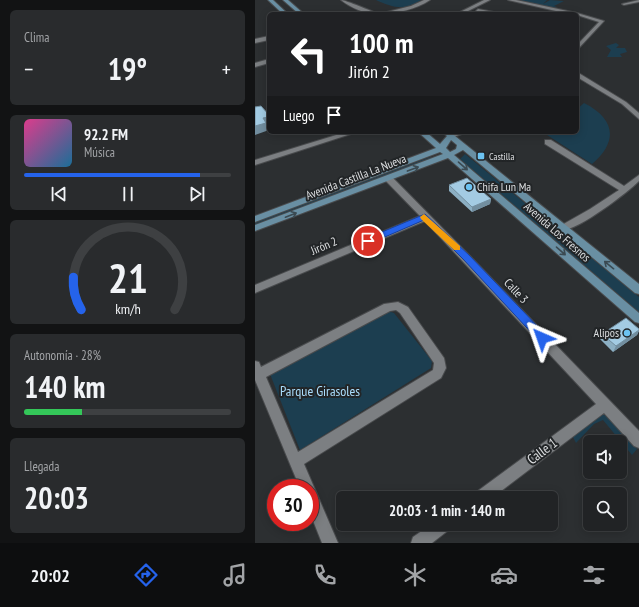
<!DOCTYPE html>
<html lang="es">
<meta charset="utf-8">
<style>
:root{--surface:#212325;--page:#292b2d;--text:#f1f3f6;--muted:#a2a4a7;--line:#3e4042;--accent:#2563eb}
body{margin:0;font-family:"PT Sans Narrow",sans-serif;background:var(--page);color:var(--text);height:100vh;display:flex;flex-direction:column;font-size:15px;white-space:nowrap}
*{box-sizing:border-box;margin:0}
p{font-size:13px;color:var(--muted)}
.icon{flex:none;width:22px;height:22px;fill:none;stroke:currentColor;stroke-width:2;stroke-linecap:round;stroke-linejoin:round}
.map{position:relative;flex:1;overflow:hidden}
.details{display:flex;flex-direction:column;gap:10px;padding:10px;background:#121314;width:255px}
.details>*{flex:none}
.banner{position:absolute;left:12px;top:12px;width:312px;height:122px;border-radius:6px;box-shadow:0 2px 10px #0003,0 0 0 1px var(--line);background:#202124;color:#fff;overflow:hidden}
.fabs{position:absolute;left:328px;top:435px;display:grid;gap:8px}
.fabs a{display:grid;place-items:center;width:44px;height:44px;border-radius:6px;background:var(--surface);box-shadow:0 2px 10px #0003,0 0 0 1px var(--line);font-size:20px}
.speed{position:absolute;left:12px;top:479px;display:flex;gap:8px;font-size:20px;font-weight:700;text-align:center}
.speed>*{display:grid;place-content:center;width:52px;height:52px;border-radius:50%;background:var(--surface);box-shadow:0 2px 10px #0003,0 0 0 1px var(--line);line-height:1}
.speed .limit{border:6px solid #d22;background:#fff;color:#111}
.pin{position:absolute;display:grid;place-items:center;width:34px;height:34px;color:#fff;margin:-17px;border:2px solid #fff;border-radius:50%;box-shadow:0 1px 4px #0007}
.me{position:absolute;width:44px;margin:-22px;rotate:317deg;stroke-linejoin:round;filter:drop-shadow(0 0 3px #0008)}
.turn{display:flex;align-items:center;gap:14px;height:84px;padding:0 16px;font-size:18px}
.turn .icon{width:52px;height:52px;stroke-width:2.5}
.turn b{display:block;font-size:28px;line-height:34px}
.then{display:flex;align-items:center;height:38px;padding:0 16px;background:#0003;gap:8px;font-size:15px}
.big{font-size:30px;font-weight:700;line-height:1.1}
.details .card{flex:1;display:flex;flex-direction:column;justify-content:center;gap:6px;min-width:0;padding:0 14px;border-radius:6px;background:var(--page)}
.details .dial{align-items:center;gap:0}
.dial svg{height:104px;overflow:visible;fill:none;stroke:var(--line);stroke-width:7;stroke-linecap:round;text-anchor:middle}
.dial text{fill:var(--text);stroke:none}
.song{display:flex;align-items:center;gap:12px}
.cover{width:48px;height:48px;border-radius:6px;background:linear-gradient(135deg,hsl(330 70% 55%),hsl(200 70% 35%))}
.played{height:4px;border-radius:2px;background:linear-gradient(90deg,var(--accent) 85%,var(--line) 85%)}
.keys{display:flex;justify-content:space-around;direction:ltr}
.heat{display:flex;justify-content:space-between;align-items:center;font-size:22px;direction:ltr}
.charge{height:6px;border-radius:3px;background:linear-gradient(90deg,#34c759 28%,var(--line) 0)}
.trip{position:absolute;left:81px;top:491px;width:222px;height:40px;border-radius:6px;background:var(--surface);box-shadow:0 2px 10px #0003,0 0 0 1px var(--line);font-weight:700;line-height:40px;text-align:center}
.tab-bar{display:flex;height:64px;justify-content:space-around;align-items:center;background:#0d0e0f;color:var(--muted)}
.tab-bar .icon{width:28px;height:28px}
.tab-bar .current{color:var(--accent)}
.tab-bar b{font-size:18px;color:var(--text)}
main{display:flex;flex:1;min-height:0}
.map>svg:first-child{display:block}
.green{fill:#1c3e50}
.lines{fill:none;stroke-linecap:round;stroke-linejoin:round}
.street-casing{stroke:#494b4d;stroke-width:2}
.secondary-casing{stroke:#494b4d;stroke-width:2}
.street{fill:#7c7f82;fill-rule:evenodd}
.secondary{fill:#698fa3;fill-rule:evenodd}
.wall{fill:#8cafc3}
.shaded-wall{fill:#728e9f}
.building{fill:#a3cbe3;stroke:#728e9f}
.oneway{stroke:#3b4a52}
.route{fill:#2563eb;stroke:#184099}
.slow{fill:#f59e0b}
.poi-dot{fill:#6cc3f2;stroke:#222527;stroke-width:1.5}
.labels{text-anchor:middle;stroke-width:4;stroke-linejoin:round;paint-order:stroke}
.far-poi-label{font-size:10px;fill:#dcdee0;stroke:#222527;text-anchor:start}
.street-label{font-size:12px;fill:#dcdee0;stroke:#222527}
.poi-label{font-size:12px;fill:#dcdee0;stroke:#222527;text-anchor:start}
.near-park-label{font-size:14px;fill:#aaddfc;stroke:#222527}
.near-street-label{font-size:14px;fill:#dcdee0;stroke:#222527}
</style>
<main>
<section class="details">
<div class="card"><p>Clima</p>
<div class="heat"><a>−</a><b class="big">19°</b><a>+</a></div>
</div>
<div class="card">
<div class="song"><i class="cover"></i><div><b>92.2 FM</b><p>Música</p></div></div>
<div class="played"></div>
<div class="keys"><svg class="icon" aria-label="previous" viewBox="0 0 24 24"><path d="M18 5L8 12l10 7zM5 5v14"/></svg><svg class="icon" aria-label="pause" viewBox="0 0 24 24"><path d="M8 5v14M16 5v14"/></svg><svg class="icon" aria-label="next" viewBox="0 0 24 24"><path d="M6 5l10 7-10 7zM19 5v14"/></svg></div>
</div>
<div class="card dial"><svg viewBox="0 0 100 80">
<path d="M14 69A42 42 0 1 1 86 69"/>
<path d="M14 69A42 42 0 0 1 8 44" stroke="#2563eb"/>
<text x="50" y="56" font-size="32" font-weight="700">21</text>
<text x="50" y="72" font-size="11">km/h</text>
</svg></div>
<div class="card"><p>Autonomía · 28%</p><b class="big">140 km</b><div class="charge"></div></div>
<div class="card"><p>Llegada</p><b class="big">20:03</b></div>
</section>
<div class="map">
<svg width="384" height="543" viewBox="0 0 384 543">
<rect width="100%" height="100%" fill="#2c2f31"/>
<path class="green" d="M 121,0 L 166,0 C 151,12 136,7 121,0 Z
M 261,0 L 292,0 L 288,4 L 295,0 L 309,1 L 299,6 L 302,7 L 299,8 L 289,6 L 289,4 L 289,6 Z
M 361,43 L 364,45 L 361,48 L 370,48 L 372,52 L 365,54 L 367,57 L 352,57 L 356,50 L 351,46 Z
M 329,103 C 361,119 363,142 337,164 L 289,133 L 322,132 L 322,109 Z
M 210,154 L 384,297 L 384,312 L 205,159 Z
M 175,157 L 177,159 L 0,225 L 0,222 Z
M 133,311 L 139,313 L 177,361 L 176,368 L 45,450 L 15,374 Z
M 347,414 L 357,419 L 382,449 L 377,455 L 348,420 L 339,424 L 321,443 L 317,435 Z"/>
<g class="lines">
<g class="street-casing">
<path id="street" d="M 86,0 C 90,0 119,12 123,14 C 110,14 96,8 86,0 Z
M 169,0 L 175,0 C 162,9 140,14 124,14 L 156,6 Z
M 229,0 L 235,0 L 207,14 L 201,14 Z
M 253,0 L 261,0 L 322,13 L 349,21 L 322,50 L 322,45 L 344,22 L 322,15 L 322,14 L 314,14 Z
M 384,0 L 384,2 L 369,5 L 367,4 Z
M 223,9 L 244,13 L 244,14 L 221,11 Z
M 14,36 L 14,40 L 0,43 L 0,39 Z
M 14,59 L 14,63 L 0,67 L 0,63 Z
M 322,72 L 371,102 L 384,113 L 384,119 L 367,104 L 322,77 Z
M 91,132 L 102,132 L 0,165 L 0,160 Z
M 201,132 L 212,132 L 196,138 L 192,136 Z
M 290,140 L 296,140 L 369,186 L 384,175 L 384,181 C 373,192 319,234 305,230 L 303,228 L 305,226 L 335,209 L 364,190 L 290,144 Z
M 130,176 L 136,176 L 214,255 L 384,431 L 384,448 L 379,446 L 349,413 L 237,498 L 218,498 L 220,493 L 341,404 L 170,221 L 0,293 L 0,285 L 165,216 L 130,180 Z
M 143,302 L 153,307 L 189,358 L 191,368 L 186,378 L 49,464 L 83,543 L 67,543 L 55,513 L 55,488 L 45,488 L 0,380 L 0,361 L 4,362 L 6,367 L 129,304 ZM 141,310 L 145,313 L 179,363 L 178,370 L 43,452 L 11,377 L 135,311 Z
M 177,524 L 198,524 L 195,529 L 177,543 L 156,543 L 158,537 Z"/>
</g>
<g class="secondary-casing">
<path id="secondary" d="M 13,0 L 18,0 L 33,14 L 28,14 Z
M 28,0 L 33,0 L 49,14 L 44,14 Z
M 163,132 L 171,132 L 185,144 L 192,136 L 187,132 L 195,132 L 384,284 L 384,294 L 380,293 L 208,150 L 199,155 L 384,313 L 384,323 L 380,322 L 193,158 L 0,231 L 0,225 L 188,154 L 185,152 L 0,222 L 0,216 L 181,148 ZM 196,140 L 202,145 L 201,149 L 195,152 L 191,148 Z"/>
</g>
<use href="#street" class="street"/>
<use href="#secondary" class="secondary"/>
</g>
<path class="wall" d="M 194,185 L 236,199 L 235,204 L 217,212 L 194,191 Z
M 384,329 L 384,331 L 382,335 L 358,352 L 345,339 L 347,334 Z"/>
<path class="shaded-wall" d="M 14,117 L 14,125 L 12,125 L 14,130 L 0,135 L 0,126 L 8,118 Z
M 236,199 L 235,204 L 217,212 L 217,207 Z
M 384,330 L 382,335 L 358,352 L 361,346 Z"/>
<path class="building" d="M 6,106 L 14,115 L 14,117 L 8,118 L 11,123 L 0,126 L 0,107 Z
M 212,178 L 236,199 L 217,207 L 194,185 Z
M 371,318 L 384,329 L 384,330 L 361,346 L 347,334 Z"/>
<defs><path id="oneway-shaft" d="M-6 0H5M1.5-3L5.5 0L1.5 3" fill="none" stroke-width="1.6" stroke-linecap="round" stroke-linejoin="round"/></defs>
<g class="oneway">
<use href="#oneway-shaft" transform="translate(208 166) rotate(41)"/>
<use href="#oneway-shaft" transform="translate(158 169) rotate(-20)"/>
<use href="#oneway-shaft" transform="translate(36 215) rotate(-21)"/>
<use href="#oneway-shaft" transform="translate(306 251) rotate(41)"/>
<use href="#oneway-shaft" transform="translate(354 265) rotate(-141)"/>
</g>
<path class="route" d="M 170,214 L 214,255 L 291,335 L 293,338 L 291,341 L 284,341 L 208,259 L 169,220 L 116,243 L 110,243 L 109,241 L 110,239 Z"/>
<path class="slow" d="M 169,214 L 205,246 L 205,250 L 199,250 L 166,219 L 165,217 Z"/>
<g class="poi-dot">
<rect x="222" y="152" width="8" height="8" rx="2"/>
<circle cx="214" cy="187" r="4"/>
<circle cx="372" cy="333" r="4"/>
</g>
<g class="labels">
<g class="far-poi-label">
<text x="234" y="160">Castilla</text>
</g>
<g class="street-label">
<text transform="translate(101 177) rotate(-21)" y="4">Avenida Castilla La Nueva</text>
<text transform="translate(302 232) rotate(41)" y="4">Avenida Los Fresnos</text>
<text transform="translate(69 246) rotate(-23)" y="4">Jirón 2</text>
<text transform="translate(261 291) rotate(47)" y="4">Calle 3</text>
</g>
<g class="poi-label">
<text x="222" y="191">Chifa Lun Ma</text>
<text x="364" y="337" text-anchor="end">Alipos</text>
</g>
<g class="near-park-label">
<text x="65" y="396">Parque Girasoles</text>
</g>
<g class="near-street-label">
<text transform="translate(287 451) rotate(-37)" y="5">Calle 1</text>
</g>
</g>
</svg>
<div class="fabs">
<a><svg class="icon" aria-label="sound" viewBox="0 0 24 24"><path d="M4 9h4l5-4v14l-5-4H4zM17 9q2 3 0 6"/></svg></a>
<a><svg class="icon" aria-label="search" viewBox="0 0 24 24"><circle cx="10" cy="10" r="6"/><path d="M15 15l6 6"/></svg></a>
</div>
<div class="speed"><div class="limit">30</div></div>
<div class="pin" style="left:113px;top:241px;background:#d93025"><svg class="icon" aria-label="arrive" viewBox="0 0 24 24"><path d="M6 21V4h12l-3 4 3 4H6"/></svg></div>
<svg class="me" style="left:287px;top:338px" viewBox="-20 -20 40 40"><path d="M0-17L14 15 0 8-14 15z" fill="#2563eb" stroke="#fff" stroke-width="4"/></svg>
<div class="trip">20:03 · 1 min · 140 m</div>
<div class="banner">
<div class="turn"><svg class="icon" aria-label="left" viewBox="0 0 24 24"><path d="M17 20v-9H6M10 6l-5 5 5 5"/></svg><div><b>100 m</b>Jirón 2</div></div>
<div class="then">Luego<svg class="icon" aria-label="arrive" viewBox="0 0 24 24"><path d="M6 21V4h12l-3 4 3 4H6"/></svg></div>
</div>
</div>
</main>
<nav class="tab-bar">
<b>20:02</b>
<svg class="icon current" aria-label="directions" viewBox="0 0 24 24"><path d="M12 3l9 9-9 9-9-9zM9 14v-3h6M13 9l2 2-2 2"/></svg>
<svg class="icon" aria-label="music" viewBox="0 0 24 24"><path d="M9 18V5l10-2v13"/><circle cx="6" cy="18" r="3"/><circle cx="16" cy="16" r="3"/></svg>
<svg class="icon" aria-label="phone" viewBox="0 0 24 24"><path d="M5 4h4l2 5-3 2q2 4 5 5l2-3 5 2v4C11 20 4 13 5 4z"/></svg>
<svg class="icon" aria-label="climate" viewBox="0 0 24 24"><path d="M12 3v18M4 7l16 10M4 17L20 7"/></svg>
<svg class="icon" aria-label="car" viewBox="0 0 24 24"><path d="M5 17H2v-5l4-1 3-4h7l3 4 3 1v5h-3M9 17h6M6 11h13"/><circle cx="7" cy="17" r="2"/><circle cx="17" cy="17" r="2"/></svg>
<svg class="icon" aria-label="filters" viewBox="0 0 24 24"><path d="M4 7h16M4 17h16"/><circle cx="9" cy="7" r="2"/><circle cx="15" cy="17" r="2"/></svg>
</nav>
